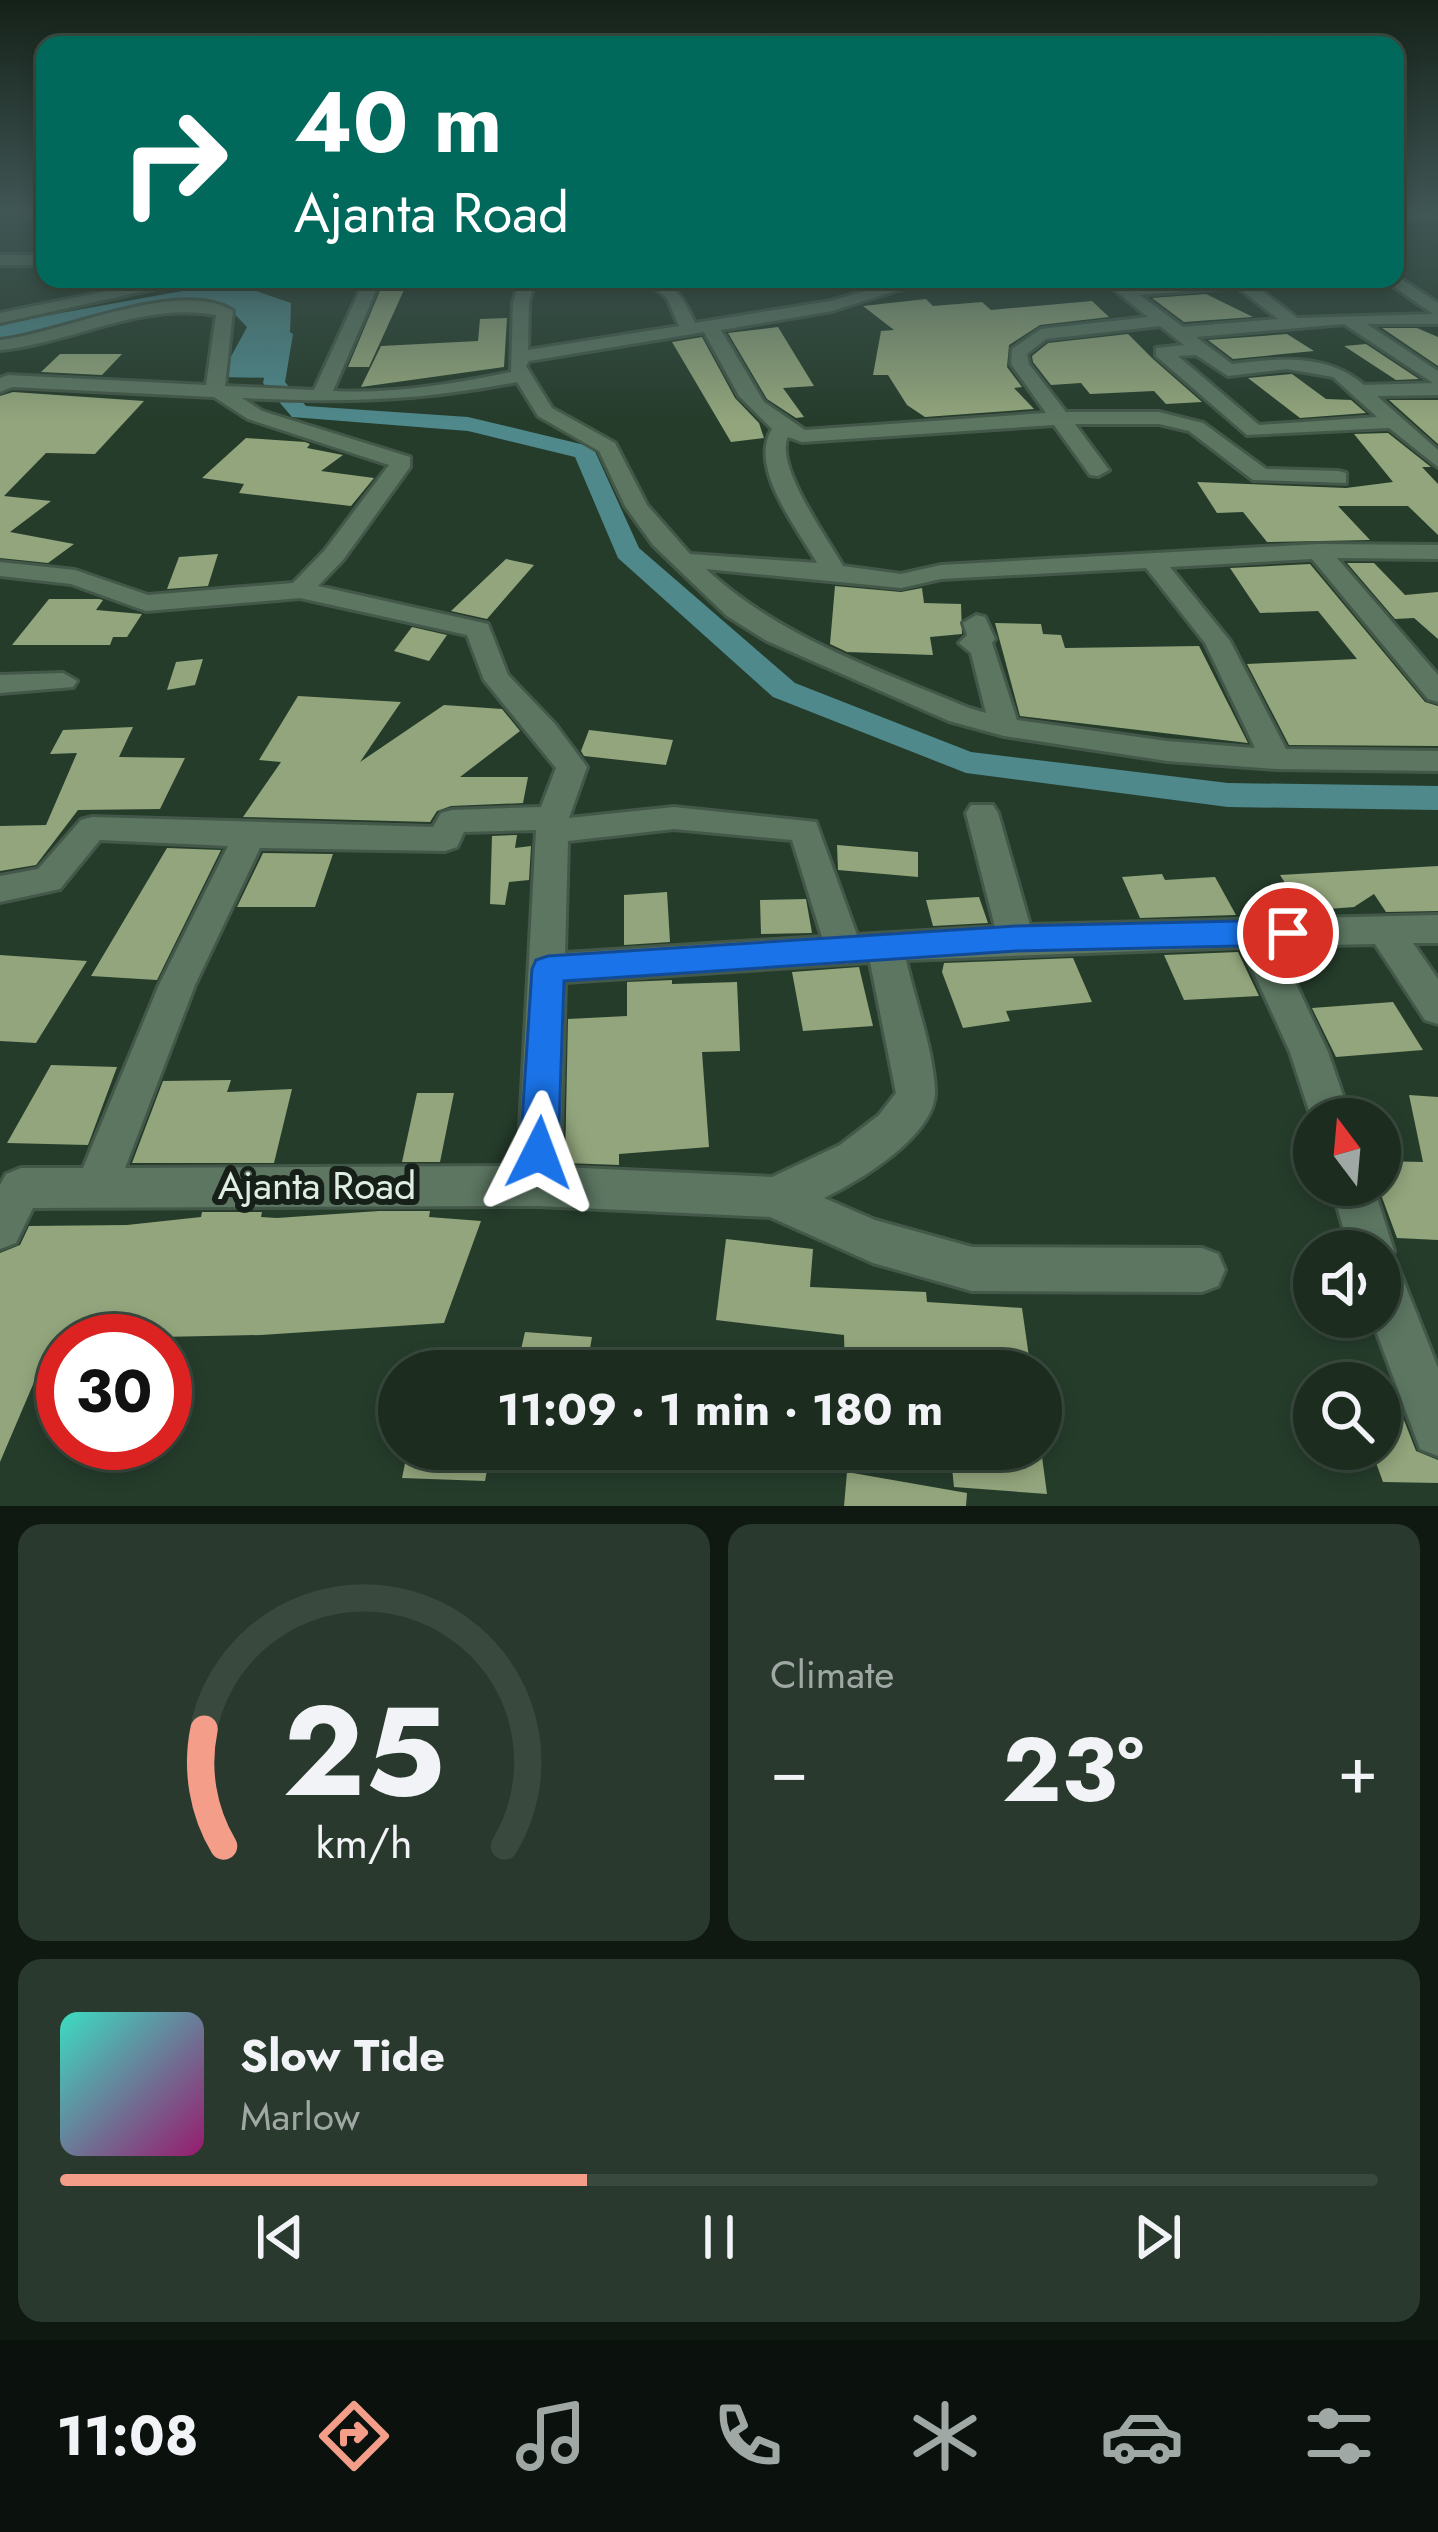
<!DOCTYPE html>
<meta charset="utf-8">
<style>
:root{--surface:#1c2d20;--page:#29392d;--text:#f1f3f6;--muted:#a0a8a5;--line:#3a493e;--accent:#f49e8a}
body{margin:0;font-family:Jost,sans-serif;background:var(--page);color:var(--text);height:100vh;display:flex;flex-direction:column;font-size:45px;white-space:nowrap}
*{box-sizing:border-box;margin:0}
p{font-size:39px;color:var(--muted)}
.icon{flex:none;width:66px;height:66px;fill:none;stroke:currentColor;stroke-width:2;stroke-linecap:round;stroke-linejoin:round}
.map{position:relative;height:1506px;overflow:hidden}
.side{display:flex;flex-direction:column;gap:18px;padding:18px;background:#0f1912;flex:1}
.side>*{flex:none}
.top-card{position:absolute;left:36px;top:36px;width:1368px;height:252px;border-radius:24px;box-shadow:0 6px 18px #0003,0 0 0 3px var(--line);background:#00695c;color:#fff;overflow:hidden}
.needle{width:78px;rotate:344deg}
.controls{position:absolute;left:1293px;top:1098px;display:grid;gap:24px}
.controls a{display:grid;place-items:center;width:108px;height:108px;border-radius:50%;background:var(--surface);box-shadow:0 6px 18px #0003,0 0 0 3px var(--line);font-size:60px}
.speed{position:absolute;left:36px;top:1314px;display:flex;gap:24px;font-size:60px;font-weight:700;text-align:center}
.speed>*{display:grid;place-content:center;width:156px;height:156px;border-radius:50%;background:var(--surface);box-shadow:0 6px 18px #0003,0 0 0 3px var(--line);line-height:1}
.speed .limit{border:18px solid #d22;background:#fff;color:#111}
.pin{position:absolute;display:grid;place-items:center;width:102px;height:102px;color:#fff;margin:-51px;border:6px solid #fff;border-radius:50%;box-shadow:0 3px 12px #0007}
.me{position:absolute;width:132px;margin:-66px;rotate:3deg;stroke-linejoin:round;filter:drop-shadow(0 0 9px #0008)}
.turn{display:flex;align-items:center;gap:42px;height:252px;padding:0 60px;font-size:54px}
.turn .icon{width:156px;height:156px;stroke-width:2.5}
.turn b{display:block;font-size:84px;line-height:102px}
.big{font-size:90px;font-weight:700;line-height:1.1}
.side .widget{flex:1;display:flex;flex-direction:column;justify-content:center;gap:18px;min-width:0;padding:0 42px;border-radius:24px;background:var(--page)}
.side .dial{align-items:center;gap:0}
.dial svg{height:312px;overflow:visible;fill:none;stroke:var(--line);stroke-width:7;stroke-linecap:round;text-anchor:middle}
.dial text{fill:var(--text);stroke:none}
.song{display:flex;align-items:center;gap:36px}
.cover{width:144px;height:144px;border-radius:18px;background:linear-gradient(135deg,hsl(170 70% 55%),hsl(320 70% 35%))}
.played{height:12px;border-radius:6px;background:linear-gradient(90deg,var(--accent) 40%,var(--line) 40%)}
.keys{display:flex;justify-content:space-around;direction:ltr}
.heat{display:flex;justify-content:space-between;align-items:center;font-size:66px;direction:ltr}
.side .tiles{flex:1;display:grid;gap:18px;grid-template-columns:1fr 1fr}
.widget:last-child{grid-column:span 2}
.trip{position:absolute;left:378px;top:1350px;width:684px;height:120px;border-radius:60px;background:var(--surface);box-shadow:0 6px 18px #0003,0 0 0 3px var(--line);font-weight:700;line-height:120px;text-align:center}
.menu{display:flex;height:192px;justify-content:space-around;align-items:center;background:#0b120d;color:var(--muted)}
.menu .icon{width:84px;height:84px}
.menu .active{color:var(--accent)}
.menu b{font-size:54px;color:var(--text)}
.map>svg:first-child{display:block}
.water{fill:#4f898c}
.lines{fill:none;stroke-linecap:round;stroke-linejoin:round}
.canal{fill:#4f898c;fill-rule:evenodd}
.building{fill:#92a57c}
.street-casing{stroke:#435849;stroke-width:6}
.street{fill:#5c7662;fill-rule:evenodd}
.route{fill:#1a73e8;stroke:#114b97;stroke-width:3}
.labels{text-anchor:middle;stroke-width:12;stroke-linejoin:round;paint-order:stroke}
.near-street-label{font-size:39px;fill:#dfeee2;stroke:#162018}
</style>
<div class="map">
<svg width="1438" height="1506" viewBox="0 0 1438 1506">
<rect width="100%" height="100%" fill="#253c2b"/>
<path class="water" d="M 210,286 L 250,289 L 291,303 L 290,333 L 276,378 L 220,377 L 247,327 L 224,303 L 161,305 L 0,343 L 0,324 Z"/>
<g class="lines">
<path class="canal" d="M 212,279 L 232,279 L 208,299 L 196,299 L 196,291 Z
M 283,328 L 293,334 L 285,382 L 306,406 L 468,417 L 593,447 L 639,548 L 795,683 L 971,752 L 1228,783 L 1438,786 L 1438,810 L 1228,807 L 966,773 L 773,697 L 618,558 L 575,457 L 468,431 L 292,417 L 263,383 L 273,334 Z"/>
</g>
<path class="building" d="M 385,279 L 409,279 L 369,367 L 348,367 Z
M 1206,294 L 1253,317 L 1184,322 L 1152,298 Z
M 926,299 L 933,306 L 982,302 L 991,310 L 1092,301 L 1109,317 L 1040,325 L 1009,345 L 1007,367 L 1022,387 L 1014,388 L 1034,409 L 925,417 L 907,405 L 888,375 L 873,375 L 881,331 L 894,330 L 863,306 Z
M 507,318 L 504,367 L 361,387 L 381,346 L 478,341 L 480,319 Z
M 778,327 L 814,386 L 783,388 L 804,417 L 796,418 L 767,399 L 728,333 Z
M 1382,328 L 1417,328 L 1438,337 L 1438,366 Z
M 1128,334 L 1153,359 L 1202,402 L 1166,404 L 1154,391 L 1090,394 L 1081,383 L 1051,385 L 1033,362 L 1032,356 L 1048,343 Z
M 1287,334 L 1314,351 L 1233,359 L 1208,340 Z
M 702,337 L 735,398 L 759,423 L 764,438 L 731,442 L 672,342 Z
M 1366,344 L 1419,379 L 1396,380 L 1344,346 Z
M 60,354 L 122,354 L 102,375 L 41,372 Z
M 1292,374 L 1326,399 L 1351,400 L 1366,413 L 1300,418 L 1248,378 Z
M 13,392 L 144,401 L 95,454 L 46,453 L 4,496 L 51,501 L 10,532 L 74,544 L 48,563 L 0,558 L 0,396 Z
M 1389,400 L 1438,400 L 1438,444 Z
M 1388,433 L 1431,467 L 1422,467 L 1438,484 L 1438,535 L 1408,506 L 1338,506 L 1370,540 L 1267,542 L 1243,512 L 1217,513 L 1197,482 L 1346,488 L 1393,482 L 1354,434 Z
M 246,438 L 305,442 L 310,444 L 307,448 L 343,455 L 321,471 L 374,478 L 351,506 L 239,493 L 244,484 L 202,478 Z
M 218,554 L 208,586 L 167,589 L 179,557 Z
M 506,559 L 534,565 L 487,619 L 451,611 Z
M 1347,563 L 1374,563 L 1405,595 L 1438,592 L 1438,639 L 1414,618 L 1395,619 Z
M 1310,564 L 1425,702 L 1438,706 L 1438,746 L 1289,745 L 1247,664 L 1357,659 L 1318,611 L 1260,613 L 1230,568 Z
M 835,586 L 901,592 L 922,588 L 924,603 L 961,604 L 962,634 L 930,637 L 933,655 L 847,652 L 830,644 Z
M 49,599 L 99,599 L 103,600 L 96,610 L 142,614 L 127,637 L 113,637 L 110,645 L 12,645 Z
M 995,623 L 1041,624 L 1043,634 L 1061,635 L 1065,648 L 1199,646 L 1248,743 L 1020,716 Z
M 412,627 L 447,635 L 429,661 L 394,651 Z
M 203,659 L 195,685 L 167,690 L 176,662 Z
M 298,696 L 401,702 L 360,762 L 444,705 L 502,709 L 520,731 L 460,777 L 528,777 L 523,803 L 451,806 L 437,811 L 430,822 L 243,817 L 281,762 L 259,760 Z
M 133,727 L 119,757 L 185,758 L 160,809 L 78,810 L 36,865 L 0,871 L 0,826 L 46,825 L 77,753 L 50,754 L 63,730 Z
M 589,730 L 673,740 L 666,765 L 584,756 L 581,751 Z
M 517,835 L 515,848 L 531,846 L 529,880 L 509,882 L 505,905 L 490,904 L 492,836 Z
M 837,845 L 918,852 L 918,877 L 838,870 Z
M 167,848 L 221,850 L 157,980 L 91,976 Z
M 263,853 L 333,854 L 315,907 L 237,907 Z
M 1438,866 L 1438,911 L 1386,912 L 1374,894 L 1354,907 L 1303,911 L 1280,875 Z
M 1162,874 L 1165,880 L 1215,877 L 1236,915 L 1140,918 L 1122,877 Z
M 667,892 L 670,942 L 624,945 L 624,895 Z
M 979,897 L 988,923 L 933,926 L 926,900 Z
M 806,899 L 812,933 L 761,934 L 760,900 Z
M 1238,952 L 1259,996 L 1184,1000 L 1164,955 Z
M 0,955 L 87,961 L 36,1043 L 0,1041 Z
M 1073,958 L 1092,1002 L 1006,1011 L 1010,1021 L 963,1028 L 942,972 L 944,963 Z
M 859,967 L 873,1026 L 803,1031 L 792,972 Z
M 672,980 L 672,984 L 737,982 L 740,1051 L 702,1052 L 709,1147 L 619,1154 L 619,1165 L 565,1163 L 568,1019 L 627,1016 L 627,982 Z
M 1393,1002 L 1423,1050 L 1336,1057 L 1312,1008 Z
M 51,1065 L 117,1067 L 88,1145 L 7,1143 Z
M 231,1080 L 227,1092 L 292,1089 L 274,1163 L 132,1163 L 163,1081 Z
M 417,1093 L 454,1093 L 440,1162 L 402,1162 Z
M 1409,1095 L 1438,1097 L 1438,1240 L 1397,1238 L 1380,1192 L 1380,1161 L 1423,1162 Z
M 379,1211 L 430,1211 L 429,1217 L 481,1221 L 444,1323 L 261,1335 L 63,1339 L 63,1347 L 49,1347 L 0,1462 L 0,1253 L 20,1245 L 29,1226 L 127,1225 L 201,1217 L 202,1212 L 262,1212 L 261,1217 L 277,1218 Z
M 726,1239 L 813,1249 L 810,1287 L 926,1292 L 927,1302 L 1022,1308 L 1031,1371 L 845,1371 L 844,1335 L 716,1320 Z
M 525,1332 L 592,1337 L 586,1371 L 516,1371 Z
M 1380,1414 L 1402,1415 L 1416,1451 L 1438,1460 L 1438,1483 L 1383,1482 L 1371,1449 L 1380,1449 Z
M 408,1449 L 491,1449 L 485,1481 L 402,1478 Z
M 950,1449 L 1041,1449 L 1047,1494 L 954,1487 Z
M 847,1472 L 967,1493 L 966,1506 L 844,1506 Z"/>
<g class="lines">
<g class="street-casing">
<path id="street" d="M 1395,212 L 1438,212 L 1438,218 L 1395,219 Z
M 0,255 L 45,255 L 45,265 L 0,265 Z
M 1395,275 L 1438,303 L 1438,324 L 1367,324 L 1438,371 L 1438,395 L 1377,396 L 1438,450 L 1438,467 L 1389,428 L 1247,435 L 1156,356 L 1156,348 L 1184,345 L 1160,326 L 1046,339 L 1027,354 L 1029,364 L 1066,412 L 1159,412 L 1203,423 L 1266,469 L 1338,471 L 1346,473 L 1346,483 L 1253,480 L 1189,431 L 1159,424 L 1075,424 L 1109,470 L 1098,476 L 1090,475 L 1054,425 L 802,442 L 788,437 C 774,465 828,539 843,566 L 901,574 L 941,565 L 1318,544 L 1438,545 L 1438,559 L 1337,558 L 1438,675 L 1438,702 L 1428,699 L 1312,559 L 1170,567 L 1230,641 L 1286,749 L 1438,751 L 1438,771 L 1276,769 L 1167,761 L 1004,736 L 949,721 L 767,641 L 727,616 L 653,545 L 625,506 L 599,451 L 538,416 L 517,382 C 421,401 340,403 242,398 L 262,411 L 410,457 L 410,467 L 343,560 L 318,586 L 488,624 L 508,675 L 555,724 L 587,767 L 569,818 L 674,807 L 816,822 L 857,935 L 995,927 L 966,813 L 971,805 L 993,805 L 998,813 L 1030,925 L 1438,915 L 1438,943 L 1413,943 L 1438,979 L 1438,1024 L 1425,1020 L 1375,944 L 1278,946 L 1328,1052 L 1351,1119 L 1314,1119 L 1314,1126 L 1290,1052 L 1242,947 L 906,960 C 915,1001 933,1048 935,1090 C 937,1135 859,1181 824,1198 L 875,1220 L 972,1247 L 1202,1248 L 1218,1254 L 1225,1270 L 1218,1286 L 1202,1292 L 972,1291 L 873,1263 L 770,1217 L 538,1206 L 33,1208 L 16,1243 L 0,1249 L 0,1185 L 6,1174 L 21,1168 L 83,1168 L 159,985 L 228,846 L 100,840 L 60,889 L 0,902 L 0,876 L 38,869 L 81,820 L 92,817 L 433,827 L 441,813 L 452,810 L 541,807 L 556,768 L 484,680 L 467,635 L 300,598 L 146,611 L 71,584 L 0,576 L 0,562 L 75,570 L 148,595 L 293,583 L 325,550 L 389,465 L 248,419 L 214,397 L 12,387 L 0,392 L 0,378 L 8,375 L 206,385 L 216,315 C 143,301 72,343 0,350 L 0,340 C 62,333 180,277 233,311 L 225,386 L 314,390 L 365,279 L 381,279 L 333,391 C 393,394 452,384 511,372 L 513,302 L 520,279 L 536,279 L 529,302 L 528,350 L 679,326 L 667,298 L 644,279 C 675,279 683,298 695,323 L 830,301 L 908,279 L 933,279 L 832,311 L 721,330 L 764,402 L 805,430 L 1046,413 L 1011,364 L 1012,349 L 1041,329 L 1148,317 L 1101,279 L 1119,279 L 1128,286 L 1247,279 L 1297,318 L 1433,314 L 1383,279 ZM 1237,287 L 1278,319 L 1183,327 L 1140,295 ZM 1344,324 L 1433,383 L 1364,385 C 1327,353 1278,358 1232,364 L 1196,337 ZM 704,332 L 739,396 L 772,429 C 748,468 797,527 817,563 L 690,554 L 647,505 L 615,443 L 552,408 L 526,366 L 529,361 ZM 1196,355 L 1228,376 L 1287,369 L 1333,377 L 1377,417 L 1259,425 L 1178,356 ZM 1146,568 L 1205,643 L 1255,748 L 1167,741 L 1017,720 L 992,643 L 995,639 L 985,617 L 976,615 L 963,623 L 967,635 L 959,643 L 971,653 L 986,713 L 969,708 C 876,669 780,638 706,569 L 901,588 L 941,579 ZM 674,829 L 792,840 L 822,937 L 565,953 L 568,841 ZM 536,830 L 518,1166 L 125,1168 L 195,985 L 260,848 L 445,851 L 457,847 L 464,832 ZM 870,962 L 896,1093 L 879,1115 L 840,1145 L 772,1177 L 560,1167 L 565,982 Z
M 166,279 L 198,279 L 0,323 L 0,313 Z
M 63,673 L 77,681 L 73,687 L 0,693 L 0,675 Z
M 1331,1185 L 1373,1185 L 1394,1251 L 1391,1260 L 1396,1262 L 1438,1368 L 1438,1456 L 1420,1449 L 1371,1317 L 1380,1317 L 1380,1251 L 1350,1251 Z"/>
</g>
<use href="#street" class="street"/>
</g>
<linearGradient id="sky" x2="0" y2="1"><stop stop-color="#142118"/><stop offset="0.5" stop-color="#405655"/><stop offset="1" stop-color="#405655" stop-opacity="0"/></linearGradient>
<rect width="1438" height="423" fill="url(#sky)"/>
<path class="route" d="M 1288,920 L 1304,933 L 1288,945 L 1016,951 L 564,981 L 558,1153 L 553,1165 L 539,1170 L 526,1165 L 520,1153 L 532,969 L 536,960 L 548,956 L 1016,926 Z"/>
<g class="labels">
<g class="near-street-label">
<text x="317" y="1199">Ajanta Road</text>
</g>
</g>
</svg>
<div class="controls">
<a><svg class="needle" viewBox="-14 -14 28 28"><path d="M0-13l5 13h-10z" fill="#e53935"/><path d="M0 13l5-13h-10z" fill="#a0a8a5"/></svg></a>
<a><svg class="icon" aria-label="sound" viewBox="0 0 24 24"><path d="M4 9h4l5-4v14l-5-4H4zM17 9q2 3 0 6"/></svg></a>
<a><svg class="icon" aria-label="search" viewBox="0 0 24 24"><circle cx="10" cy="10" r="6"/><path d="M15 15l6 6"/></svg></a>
</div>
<div class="speed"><div class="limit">30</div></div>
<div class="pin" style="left:1288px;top:933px;background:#d93025"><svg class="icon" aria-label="arrive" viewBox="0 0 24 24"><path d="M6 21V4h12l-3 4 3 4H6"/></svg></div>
<svg class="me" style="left:539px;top:1153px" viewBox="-20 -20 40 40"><path d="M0-17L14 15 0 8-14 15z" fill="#1a73e8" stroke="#fff" stroke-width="4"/></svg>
<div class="trip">11:09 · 1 min · 180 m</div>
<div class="top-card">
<div class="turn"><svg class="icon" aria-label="right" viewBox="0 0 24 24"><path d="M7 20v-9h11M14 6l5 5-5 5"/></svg><div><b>40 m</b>Ajanta Road</div></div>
</div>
</div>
<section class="side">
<div class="tiles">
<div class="widget dial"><svg viewBox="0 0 100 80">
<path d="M14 69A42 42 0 1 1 86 69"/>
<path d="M14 69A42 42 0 0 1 9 39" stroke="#f49e8a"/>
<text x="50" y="56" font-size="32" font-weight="700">25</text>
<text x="50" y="72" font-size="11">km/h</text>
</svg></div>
<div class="widget"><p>Climate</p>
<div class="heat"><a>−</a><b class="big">23°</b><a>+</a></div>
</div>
<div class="widget">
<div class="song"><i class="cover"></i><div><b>Slow Tide</b><p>Marlow</p></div></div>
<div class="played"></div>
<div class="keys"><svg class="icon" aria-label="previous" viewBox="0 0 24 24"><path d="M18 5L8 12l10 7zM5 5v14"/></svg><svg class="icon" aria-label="pause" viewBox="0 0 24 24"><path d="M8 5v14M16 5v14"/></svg><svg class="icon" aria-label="next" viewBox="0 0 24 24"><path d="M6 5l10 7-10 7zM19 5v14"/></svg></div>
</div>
</div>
</section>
<nav class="menu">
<b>11:08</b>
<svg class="icon active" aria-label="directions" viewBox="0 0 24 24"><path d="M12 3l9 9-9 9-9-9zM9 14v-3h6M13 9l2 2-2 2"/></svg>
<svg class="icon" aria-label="music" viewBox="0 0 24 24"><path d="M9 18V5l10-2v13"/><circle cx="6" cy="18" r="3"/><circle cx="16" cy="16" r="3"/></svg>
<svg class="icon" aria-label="phone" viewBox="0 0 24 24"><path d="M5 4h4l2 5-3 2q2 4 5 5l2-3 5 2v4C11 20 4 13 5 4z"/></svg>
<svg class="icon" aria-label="climate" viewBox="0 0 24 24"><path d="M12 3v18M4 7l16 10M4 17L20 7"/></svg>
<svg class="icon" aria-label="car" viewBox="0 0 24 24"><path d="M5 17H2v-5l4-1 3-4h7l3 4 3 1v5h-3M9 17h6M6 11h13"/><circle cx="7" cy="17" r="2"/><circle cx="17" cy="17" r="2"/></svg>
<svg class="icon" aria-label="filters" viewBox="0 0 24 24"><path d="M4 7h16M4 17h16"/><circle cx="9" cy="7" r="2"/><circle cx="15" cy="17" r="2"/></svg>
</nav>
